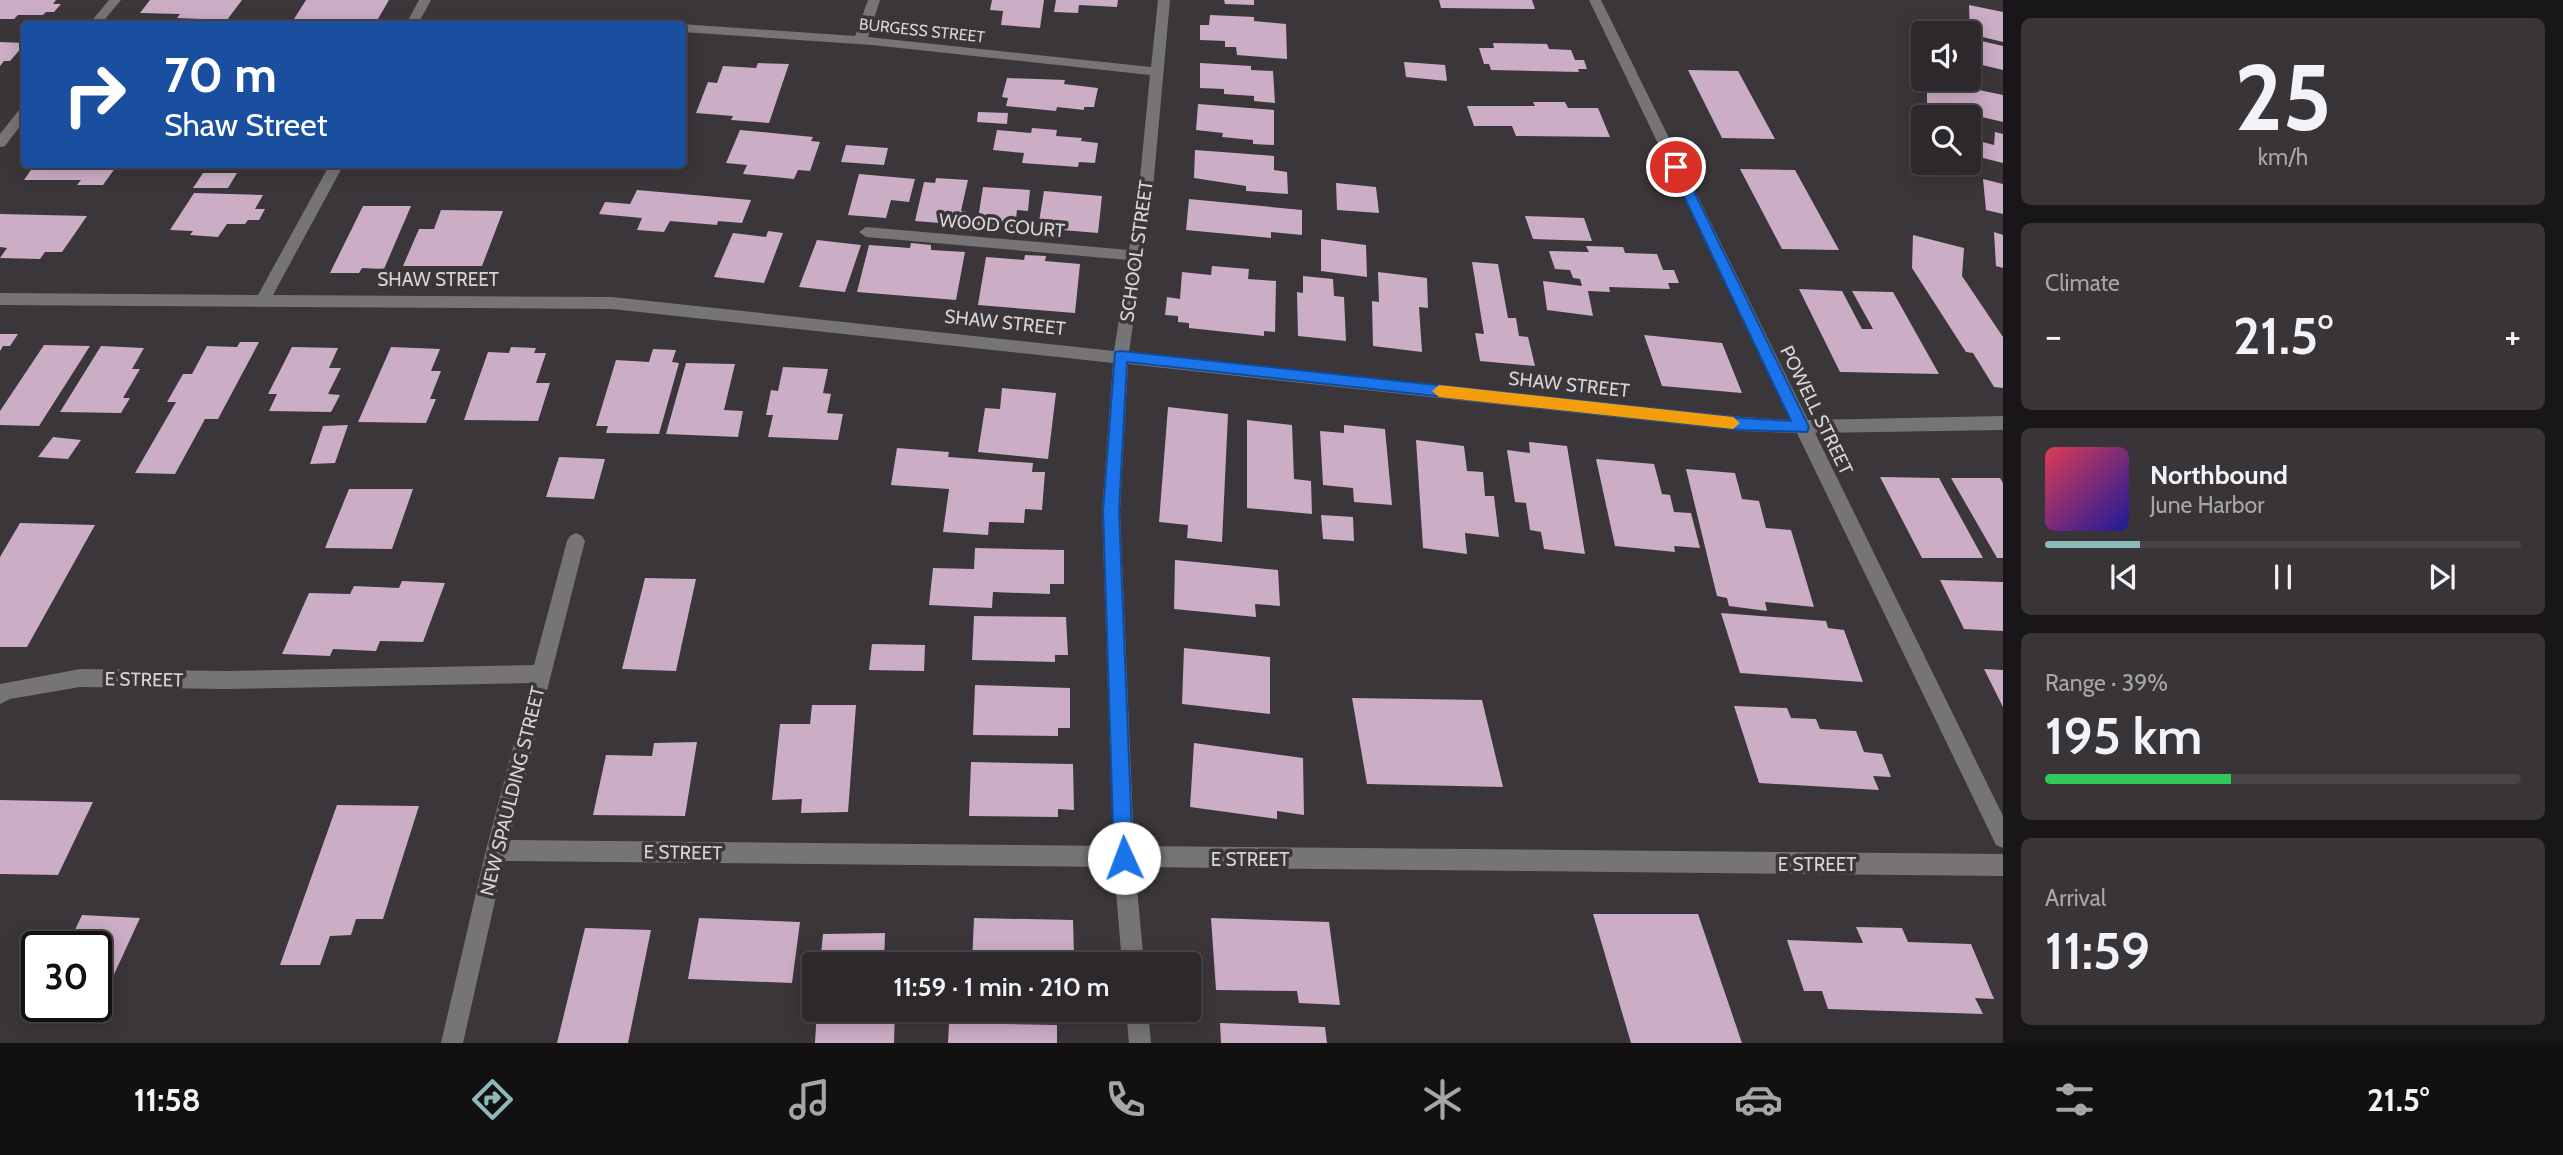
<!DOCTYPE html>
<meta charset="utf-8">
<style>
:root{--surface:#2c282b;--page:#383437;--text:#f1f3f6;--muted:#a6a6a9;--line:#484447;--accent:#8bbbb9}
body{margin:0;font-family:Cabin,sans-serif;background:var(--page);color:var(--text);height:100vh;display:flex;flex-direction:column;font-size:26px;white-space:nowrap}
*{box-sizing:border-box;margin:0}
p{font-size:23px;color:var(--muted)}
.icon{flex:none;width:38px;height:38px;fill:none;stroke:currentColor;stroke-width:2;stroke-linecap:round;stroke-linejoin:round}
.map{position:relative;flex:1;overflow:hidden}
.drawer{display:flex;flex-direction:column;gap:18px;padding:18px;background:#181618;width:560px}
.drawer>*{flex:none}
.hud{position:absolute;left:21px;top:21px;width:665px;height:147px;border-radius:7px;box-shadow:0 4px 18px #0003,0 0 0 2px var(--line);background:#1a4fa0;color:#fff;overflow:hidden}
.controls{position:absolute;left:1911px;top:21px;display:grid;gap:14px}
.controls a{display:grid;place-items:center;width:70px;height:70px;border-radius:7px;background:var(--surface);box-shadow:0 4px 18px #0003,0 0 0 2px var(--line);font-size:35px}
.speed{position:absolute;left:21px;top:931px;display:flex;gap:14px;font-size:35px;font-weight:700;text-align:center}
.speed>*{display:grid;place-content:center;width:91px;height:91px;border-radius:50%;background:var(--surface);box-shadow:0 4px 18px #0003,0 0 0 2px var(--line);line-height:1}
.speed .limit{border:4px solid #111;border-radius:10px;background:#fff;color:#111}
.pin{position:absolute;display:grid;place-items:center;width:60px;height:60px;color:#fff;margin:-30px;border:4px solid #fff;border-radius:50%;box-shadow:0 2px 7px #0007}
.me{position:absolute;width:77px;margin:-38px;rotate:358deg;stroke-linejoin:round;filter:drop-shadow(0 0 5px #0008)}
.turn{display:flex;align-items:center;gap:24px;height:147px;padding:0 28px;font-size:32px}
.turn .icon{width:91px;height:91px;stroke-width:2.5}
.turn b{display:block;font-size:49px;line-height:60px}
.big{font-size:52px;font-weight:600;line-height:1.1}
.drawer .tile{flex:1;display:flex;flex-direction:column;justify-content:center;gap:10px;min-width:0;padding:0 24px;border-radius:10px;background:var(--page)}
.drawer .dial{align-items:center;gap:0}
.dial b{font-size:91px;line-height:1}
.song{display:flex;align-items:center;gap:21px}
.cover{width:84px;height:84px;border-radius:10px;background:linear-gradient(135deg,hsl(350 70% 55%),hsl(240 70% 35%))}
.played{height:7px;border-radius:4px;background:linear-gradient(90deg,var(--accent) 20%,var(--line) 20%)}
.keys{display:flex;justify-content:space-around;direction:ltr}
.heat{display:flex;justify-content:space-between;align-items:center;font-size:38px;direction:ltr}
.charge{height:10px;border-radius:5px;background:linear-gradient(90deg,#34c759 39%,var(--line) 0)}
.trip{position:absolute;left:802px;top:952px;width:399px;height:70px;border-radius:7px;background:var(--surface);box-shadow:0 4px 18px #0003,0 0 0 2px var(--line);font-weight:600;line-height:70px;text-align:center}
.tabs{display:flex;height:112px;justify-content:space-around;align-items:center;background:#121011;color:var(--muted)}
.tabs .icon{width:49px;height:49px}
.tabs .current{color:var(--accent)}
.tabs b{font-size:32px;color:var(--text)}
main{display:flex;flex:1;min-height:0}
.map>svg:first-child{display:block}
.building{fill:#cbadc5}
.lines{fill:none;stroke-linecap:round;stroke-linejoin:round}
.minor{fill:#767476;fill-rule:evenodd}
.route{fill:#1a73e8;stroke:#114b97;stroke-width:2}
.slow{fill:#f59e0b}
.labels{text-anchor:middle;stroke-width:7;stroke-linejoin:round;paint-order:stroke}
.far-street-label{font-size:16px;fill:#d6d4d6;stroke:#3a3639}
.street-label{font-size:19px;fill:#d6d4d6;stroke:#3a3639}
</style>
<main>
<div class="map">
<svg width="2003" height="1043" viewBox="0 0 2003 1043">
<rect width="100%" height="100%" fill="#3a3639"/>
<path class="building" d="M 0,0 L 56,0 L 53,4 L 61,4 L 54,12 L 46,12 L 43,15 L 18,15 L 14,19 L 0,19 Z
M 150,0 L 242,0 L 227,20 L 177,18 L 180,14 L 140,13 Z
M 306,0 L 389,0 L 375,24 L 296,24 L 299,19 L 294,19 Z
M 992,0 L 1044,0 L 1040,28 L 1001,25 L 1003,11 L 990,10 Z
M 1056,0 L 1118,0 L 1117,7 L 1079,5 L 1078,13 L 1054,12 Z
M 1224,0 L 1254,0 L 1254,5 L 1225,4 Z
M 1439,0 L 1532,0 L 1535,9 L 1441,8 Z
M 1969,5 L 2003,12 L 2003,42 L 1970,34 Z
M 1210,15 L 1254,17 L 1254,21 L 1286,24 L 1287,59 L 1237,55 L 1236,47 L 1225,47 L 1225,41 L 1200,40 L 1200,25 L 1209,25 Z
M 1973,39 L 2003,46 L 2003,70 L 1974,63 Z
M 0,42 L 24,43 L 24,45 L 10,61 L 4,61 L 0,66 Z
M 1493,43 L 1547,44 L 1549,49 L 1571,50 L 1575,60 L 1584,60 L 1587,69 L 1578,69 L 1579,72 L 1491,70 L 1489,64 L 1484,64 L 1479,48 L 1494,48 Z
M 1404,62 L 1445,65 L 1447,81 L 1406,77 Z
M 758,63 L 789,64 L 769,123 L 731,120 L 733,116 L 696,113 L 708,82 L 717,83 L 723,66 L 756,68 Z
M 1200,63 L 1251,66 L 1251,70 L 1273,71 L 1275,103 L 1254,101 L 1254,96 L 1224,94 L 1224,89 L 1200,88 Z
M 1688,70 L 1738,71 L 1775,139 L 1722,138 Z
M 1007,78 L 1065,80 L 1064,84 L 1098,88 L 1094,107 L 1084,107 L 1084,110 L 1057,107 L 1056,111 L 1006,106 L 1008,98 L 1002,97 Z
M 1927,79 L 2003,95 L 2003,122 L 1927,104 Z
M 1533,102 L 1565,102 L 1568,108 L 1598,108 L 1610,137 L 1516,136 L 1512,126 L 1474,126 L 1467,106 L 1535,106 Z
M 1198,104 L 1274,110 L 1274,145 L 1253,144 L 1253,140 L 1222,137 L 1223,133 L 1196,130 Z
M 978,112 L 1008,113 L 1007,124 L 977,122 Z
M 1032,128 L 1057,130 L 1056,136 L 1082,138 L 1081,141 L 1098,143 L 1095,163 L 1079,162 L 1078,167 L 1022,163 L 1024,153 L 993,150 L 997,130 L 1031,133 Z
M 740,130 L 813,137 L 811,141 L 820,142 L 810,171 L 798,170 L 794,179 L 743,174 L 747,165 L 726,163 Z
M 1995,132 L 2003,134 L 2003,163 L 1971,155 L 1971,139 L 1994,145 Z
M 846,145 L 888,148 L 884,165 L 841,162 Z
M 1195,150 L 1274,156 L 1274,170 L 1287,172 L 1288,194 L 1246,191 L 1246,186 L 1194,178 Z
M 35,164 L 118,164 L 103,185 L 77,185 L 81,180 L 24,180 Z
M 1740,169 L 1795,170 L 1839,250 L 1782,249 Z
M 203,173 L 237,173 L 228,188 L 193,188 Z
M 859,174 L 915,179 L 909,202 L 891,200 L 886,218 L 848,215 Z
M 936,178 L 968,180 L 961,211 L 967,212 L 966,218 L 975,219 L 972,231 L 951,229 L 952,224 L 915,221 L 924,182 L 935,183 Z
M 1983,179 L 2003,184 L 2003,214 L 1986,210 Z
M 1336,183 L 1376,187 L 1379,213 L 1337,210 Z
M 983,187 L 1030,190 L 1028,211 L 1017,210 L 1015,227 L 977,225 Z
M 637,190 L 751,200 L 742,223 L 718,221 L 717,225 L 670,221 L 664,232 L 637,230 L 642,218 L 599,214 L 605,202 L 630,204 Z
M 1044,191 L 1102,196 L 1098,233 L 1038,228 Z
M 194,193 L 263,195 L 255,209 L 265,209 L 259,220 L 248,220 L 245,224 L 227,224 L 218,237 L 190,235 L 193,231 L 170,230 Z
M 1189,199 L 1302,210 L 1302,235 L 1271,232 L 1271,238 L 1186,230 Z
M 363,206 L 411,206 L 384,269 L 362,268 L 359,273 L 330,273 Z
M 441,210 L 503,211 L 482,266 L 403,266 L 419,229 L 434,229 Z
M 0,214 L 87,216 L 62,252 L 45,252 L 40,259 L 0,258 L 7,248 L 0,247 Z
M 1525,216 L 1584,218 L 1592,241 L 1533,239 Z
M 768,231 L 783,233 L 764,283 L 714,277 L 733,233 L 766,237 Z
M 1994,232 L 2003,235 L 2003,268 L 1996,266 Z
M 1913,235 L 1964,248 L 1962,276 L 2003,337 L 2003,388 L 1994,387 L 1973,353 L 1966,352 L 1912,268 Z
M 1321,239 L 1366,245 L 1367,277 L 1321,271 Z
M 817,240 L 861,245 L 845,292 L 799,287 Z
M 911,243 L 931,245 L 931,250 L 965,252 L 956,300 L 857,292 L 869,245 L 910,248 Z
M 1586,246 L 1623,247 L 1625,253 L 1657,254 L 1663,270 L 1674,270 L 1679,283 L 1668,283 L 1670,289 L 1609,287 L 1610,292 L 1588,291 L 1593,316 L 1547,310 L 1543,281 L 1582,286 L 1580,279 L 1573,278 L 1570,270 L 1555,269 L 1549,251 L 1589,252 Z
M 1025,255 L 1046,256 L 1045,261 L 1080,264 L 1075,313 L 978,305 L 986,257 L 1024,260 Z
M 1472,262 L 1498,264 L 1508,318 L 1516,318 L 1519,336 L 1528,337 L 1535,366 L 1480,361 L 1475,333 L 1484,334 Z
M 1212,266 L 1249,269 L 1248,279 L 1276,281 L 1275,332 L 1264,331 L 1264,336 L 1189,328 L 1189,323 L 1178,322 L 1178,316 L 1165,315 L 1167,297 L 1180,299 L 1182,272 L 1211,275 Z
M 1378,272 L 1427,278 L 1428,308 L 1419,307 L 1422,352 L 1373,346 L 1372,301 L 1379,302 Z
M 1303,276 L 1333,279 L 1334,296 L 1344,297 L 1346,341 L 1298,336 L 1297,292 L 1303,293 Z
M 1799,289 L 1842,291 L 1862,329 L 1873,329 L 1852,291 L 1893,292 L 1939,374 L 1840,372 Z
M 0,334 L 18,334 L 10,346 L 3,346 L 0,351 Z
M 1644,335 L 1722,343 L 1742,393 L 1662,386 Z
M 240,342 L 259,342 L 218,419 L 205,419 L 175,474 L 135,473 L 176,402 L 167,402 L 183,374 L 192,374 L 207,346 L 237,347 Z
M 44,345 L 90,346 L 39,426 L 0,425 L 0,411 Z
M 101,346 L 144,348 L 132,369 L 140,369 L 123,398 L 130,398 L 121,413 L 60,412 Z
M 292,347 L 338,348 L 329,368 L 341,368 L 328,394 L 340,395 L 331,412 L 269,411 L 277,394 L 268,394 Z
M 391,347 L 440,349 L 431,371 L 441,371 L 430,399 L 436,399 L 426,423 L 358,422 Z
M 511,347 L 536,348 L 534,353 L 546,353 L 536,383 L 550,383 L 538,421 L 464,420 L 488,352 L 509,353 Z
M 653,349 L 676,350 L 672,362 L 679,363 L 659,434 L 606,433 L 608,426 L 596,426 L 616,360 L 649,362 Z
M 686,363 L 735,364 L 724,410 L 743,411 L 738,437 L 666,434 Z
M 783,367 L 828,369 L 823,393 L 831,394 L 827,413 L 843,414 L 838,440 L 768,437 L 773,415 L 766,415 L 771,390 L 778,391 Z
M 1002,388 L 1056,393 L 1048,459 L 978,452 L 985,408 L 1000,409 Z
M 1168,407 L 1228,414 L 1222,542 L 1187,538 L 1188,525 L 1159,522 Z
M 1247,420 L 1292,425 L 1294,479 L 1311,481 L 1312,514 L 1247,508 Z
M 348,425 L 335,463 L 310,464 L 323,426 Z
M 1344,425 L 1385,429 L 1392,505 L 1354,502 L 1353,488 L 1323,485 L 1320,431 L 1344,433 Z
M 53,437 L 81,440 L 68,459 L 38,457 Z
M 1416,440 L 1464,446 L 1467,471 L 1483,472 L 1485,496 L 1494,496 L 1499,537 L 1465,533 L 1467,554 L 1423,548 Z
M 1529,442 L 1567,446 L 1585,554 L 1544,549 L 1541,532 L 1530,530 L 1526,503 L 1515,502 L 1507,450 L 1530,453 Z
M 897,448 L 949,452 L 948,457 L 1033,463 L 1032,472 L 1045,472 L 1042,510 L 1025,509 L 1024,523 L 989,522 L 988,535 L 943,532 L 949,489 L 891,485 Z
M 559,457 L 605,459 L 594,499 L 546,497 Z
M 1596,459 L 1654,464 L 1662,494 L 1670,495 L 1674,512 L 1691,513 L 1700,548 L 1674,546 L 1675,552 L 1615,546 Z
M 1686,469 L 1735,473 L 1742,499 L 1759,501 L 1766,528 L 1791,530 L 1814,607 L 1765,602 L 1767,611 L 1729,606 L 1727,598 L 1717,596 Z
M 1880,477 L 1939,478 L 1983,558 L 1922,558 Z
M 1951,478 L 2000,478 L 2003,483 L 2003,558 L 1997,558 Z
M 349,489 L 413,489 L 392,549 L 325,548 Z
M 1321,515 L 1353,517 L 1354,541 L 1323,539 Z
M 20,523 L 95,525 L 27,647 L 0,647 L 0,557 Z
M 975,548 L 1064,550 L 1064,584 L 1050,584 L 1050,594 L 993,592 L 992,608 L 929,605 L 933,568 L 974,569 Z
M 1175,560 L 1278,570 L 1280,606 L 1255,604 L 1256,617 L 1174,609 Z
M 645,578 L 696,579 L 676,671 L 622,669 Z
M 1940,580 L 2003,582 L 2003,631 L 1964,629 Z
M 402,581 L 445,583 L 423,642 L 380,641 L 376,651 L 333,649 L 330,656 L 282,654 L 309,593 L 350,594 L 354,586 L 399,588 Z
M 1721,613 L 1826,621 L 1828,628 L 1844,630 L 1863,682 L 1740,673 Z
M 974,616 L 1066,617 L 1068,655 L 1055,655 L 1055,662 L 972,660 Z
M 872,644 L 925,645 L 924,671 L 869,670 Z
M 1184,648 L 1270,657 L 1270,714 L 1182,704 Z
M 1984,669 L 2003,670 L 2003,707 Z
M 975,685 L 1070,688 L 1070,728 L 1058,728 L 1058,736 L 973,735 Z
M 1352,698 L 1482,700 L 1503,787 L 1367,784 Z
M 812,705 L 856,705 L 848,812 L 801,813 L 802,799 L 772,800 L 780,724 L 810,724 Z
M 1734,706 L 1787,708 L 1791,718 L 1816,719 L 1820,729 L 1856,731 L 1864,752 L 1882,754 L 1891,777 L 1873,776 L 1879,790 L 1759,783 Z
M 697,742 L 685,816 L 593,815 L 606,755 L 652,756 L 654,743 Z
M 1194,743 L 1303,758 L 1304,815 L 1277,811 L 1277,819 L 1190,807 Z
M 971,762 L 1073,764 L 1074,810 L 1058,809 L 1058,817 L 969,816 Z
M 0,800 L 93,802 L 58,875 L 0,874 Z
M 337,805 L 419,806 L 383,919 L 356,919 L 351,935 L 330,936 L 320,965 L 280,965 Z
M 1593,914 L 1698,914 L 1742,1043 L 1631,1043 Z
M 82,915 L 140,918 L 111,981 L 96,980 L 96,947 L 67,947 Z
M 699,918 L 800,922 L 792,983 L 688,979 Z
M 974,918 L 1073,920 L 1074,956 L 1065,956 L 1065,964 L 972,964 Z
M 1211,918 L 1329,922 L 1340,1005 L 1299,1003 L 1297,991 L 1216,990 Z
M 1856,927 L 1902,928 L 1908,942 L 1971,944 L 1994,999 L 1975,998 L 1983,1014 L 1828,1009 L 1822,991 L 1804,991 L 1787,940 L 1863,943 Z
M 585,928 L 651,930 L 628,1043 L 557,1043 Z
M 885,933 L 884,964 L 820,964 L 823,934 Z
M 817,1010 L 895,1010 L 894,1043 L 815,1043 Z
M 949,1023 L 1057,1025 L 1057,1043 L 948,1043 Z
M 1220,1023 L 1325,1027 L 1327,1043 L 1221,1043 Z"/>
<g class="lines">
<path class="minor" d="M 109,0 L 121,0 L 101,24 L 89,24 Z
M 419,0 L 431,0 L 418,24 L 406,24 Z
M 868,0 L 880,0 L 868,37 L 1151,67 L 1158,0 L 1170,0 L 1153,188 L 1129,352 L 1742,417 L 1791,420 L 1589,0 L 1601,0 L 1808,420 L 2003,416 L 2003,430 L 1815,433 L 2003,816 L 2003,848 L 1996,845 L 1797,433 L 1742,431 L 1128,364 L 1120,511 L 1134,846 L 2003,854 L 2003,876 L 1135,867 L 1144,964 L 1122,964 L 1114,867 L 504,861 L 463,1043 L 441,1043 L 486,850 L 530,683 L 226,689 L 80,687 L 10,699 L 0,704 L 0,684 L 80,669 L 226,671 L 534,665 L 567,541 L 570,536 L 576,533 L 582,536 L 585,541 L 509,840 L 1113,846 L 1102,511 L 1113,363 L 612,309 L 0,305 L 0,293 L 258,295 L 330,164 L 344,164 L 273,295 L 612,297 L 1114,351 L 1128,260 L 866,237 L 859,232 L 866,227 L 1129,250 L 1139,188 L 1150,75 L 872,45 L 682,32 L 681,24 L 855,36 Z
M 24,109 L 24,121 L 5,146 L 0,147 L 0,134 L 19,110 Z
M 1126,1010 L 1148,1010 L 1151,1043 L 1129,1043 Z"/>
</g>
<path class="route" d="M 1676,163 L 1682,167 L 1809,427 L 1807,432 L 1742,430 L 1127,362 L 1119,511 L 1133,858 L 1131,864 L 1124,867 L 1117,864 L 1114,858 L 1103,511 L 1115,352 L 1121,351 L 1742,418 L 1791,421 L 1670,167 Z"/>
<path class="slow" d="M 1439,385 L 1733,417 L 1740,423 L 1733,429 L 1439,397 L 1432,391 Z"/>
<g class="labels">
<g class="far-street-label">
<text transform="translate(922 30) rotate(6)" y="6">BURGESS STREET</text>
</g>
<g class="street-label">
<text transform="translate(1002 225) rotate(5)" y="7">WOOD COURT</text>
<text transform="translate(1136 251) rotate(-82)" y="7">SCHOOL STREET</text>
<text x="438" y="286">SHAW STREET</text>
<text transform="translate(1005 322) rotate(6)" y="7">SHAW STREET</text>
<text transform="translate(1569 384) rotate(6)" y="7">SHAW STREET</text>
<text transform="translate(1817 410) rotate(64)" y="7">POWELL STREET</text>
<text transform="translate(144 679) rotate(1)" y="7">E STREET</text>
<text transform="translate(512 791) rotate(-76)" y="7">NEW SPAULDING STREET</text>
<text transform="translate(683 852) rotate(1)" y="7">E STREET</text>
<text x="1250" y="866">E STREET</text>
<text x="1817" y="871">E STREET</text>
</g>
</g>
</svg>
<div class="controls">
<a><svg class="icon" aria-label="sound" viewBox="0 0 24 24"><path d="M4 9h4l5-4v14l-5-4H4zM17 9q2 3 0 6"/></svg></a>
<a><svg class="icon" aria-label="search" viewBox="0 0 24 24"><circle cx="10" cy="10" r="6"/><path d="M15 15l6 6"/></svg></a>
</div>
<div class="speed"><div class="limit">30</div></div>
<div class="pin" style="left:1676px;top:167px;background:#d93025"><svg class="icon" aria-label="arrive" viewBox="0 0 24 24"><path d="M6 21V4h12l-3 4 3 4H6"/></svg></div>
<svg class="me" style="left:1124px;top:858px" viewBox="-20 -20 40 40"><circle r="19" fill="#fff"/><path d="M0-13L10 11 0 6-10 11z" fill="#1a73e8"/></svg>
<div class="trip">11:59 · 1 min · 210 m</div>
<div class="hud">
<div class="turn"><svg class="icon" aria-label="right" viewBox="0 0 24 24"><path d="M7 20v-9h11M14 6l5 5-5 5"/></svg><div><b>70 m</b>Shaw Street</div></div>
</div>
</div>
<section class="drawer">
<div class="tile dial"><b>25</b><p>km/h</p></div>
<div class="tile"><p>Climate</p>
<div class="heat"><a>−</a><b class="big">21.5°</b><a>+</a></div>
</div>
<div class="tile">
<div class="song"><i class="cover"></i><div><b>Northbound</b><p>June Harbor</p></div></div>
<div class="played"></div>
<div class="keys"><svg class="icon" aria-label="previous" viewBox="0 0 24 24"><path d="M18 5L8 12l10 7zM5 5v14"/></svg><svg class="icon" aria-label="pause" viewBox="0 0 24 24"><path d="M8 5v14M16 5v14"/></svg><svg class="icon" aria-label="next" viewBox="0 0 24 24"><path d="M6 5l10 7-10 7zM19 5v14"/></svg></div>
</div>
<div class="tile"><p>Range · 39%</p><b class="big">195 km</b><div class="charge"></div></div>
<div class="tile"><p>Arrival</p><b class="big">11:59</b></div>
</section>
</main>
<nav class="tabs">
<b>11:58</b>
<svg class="icon current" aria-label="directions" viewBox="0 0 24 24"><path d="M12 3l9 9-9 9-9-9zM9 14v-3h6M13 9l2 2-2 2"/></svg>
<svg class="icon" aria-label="music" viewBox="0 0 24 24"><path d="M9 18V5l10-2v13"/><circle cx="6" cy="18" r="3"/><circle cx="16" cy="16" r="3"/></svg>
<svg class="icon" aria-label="phone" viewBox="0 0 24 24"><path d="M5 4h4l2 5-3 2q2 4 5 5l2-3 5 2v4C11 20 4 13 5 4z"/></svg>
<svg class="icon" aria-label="climate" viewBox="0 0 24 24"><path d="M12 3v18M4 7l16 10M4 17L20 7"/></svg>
<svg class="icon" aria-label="car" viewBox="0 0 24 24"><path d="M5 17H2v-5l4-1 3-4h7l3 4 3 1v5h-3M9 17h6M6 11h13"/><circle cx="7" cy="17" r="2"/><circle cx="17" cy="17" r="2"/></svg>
<svg class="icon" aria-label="filters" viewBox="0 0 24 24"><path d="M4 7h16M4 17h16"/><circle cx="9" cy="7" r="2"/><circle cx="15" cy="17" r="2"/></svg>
<b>21.5°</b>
</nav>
